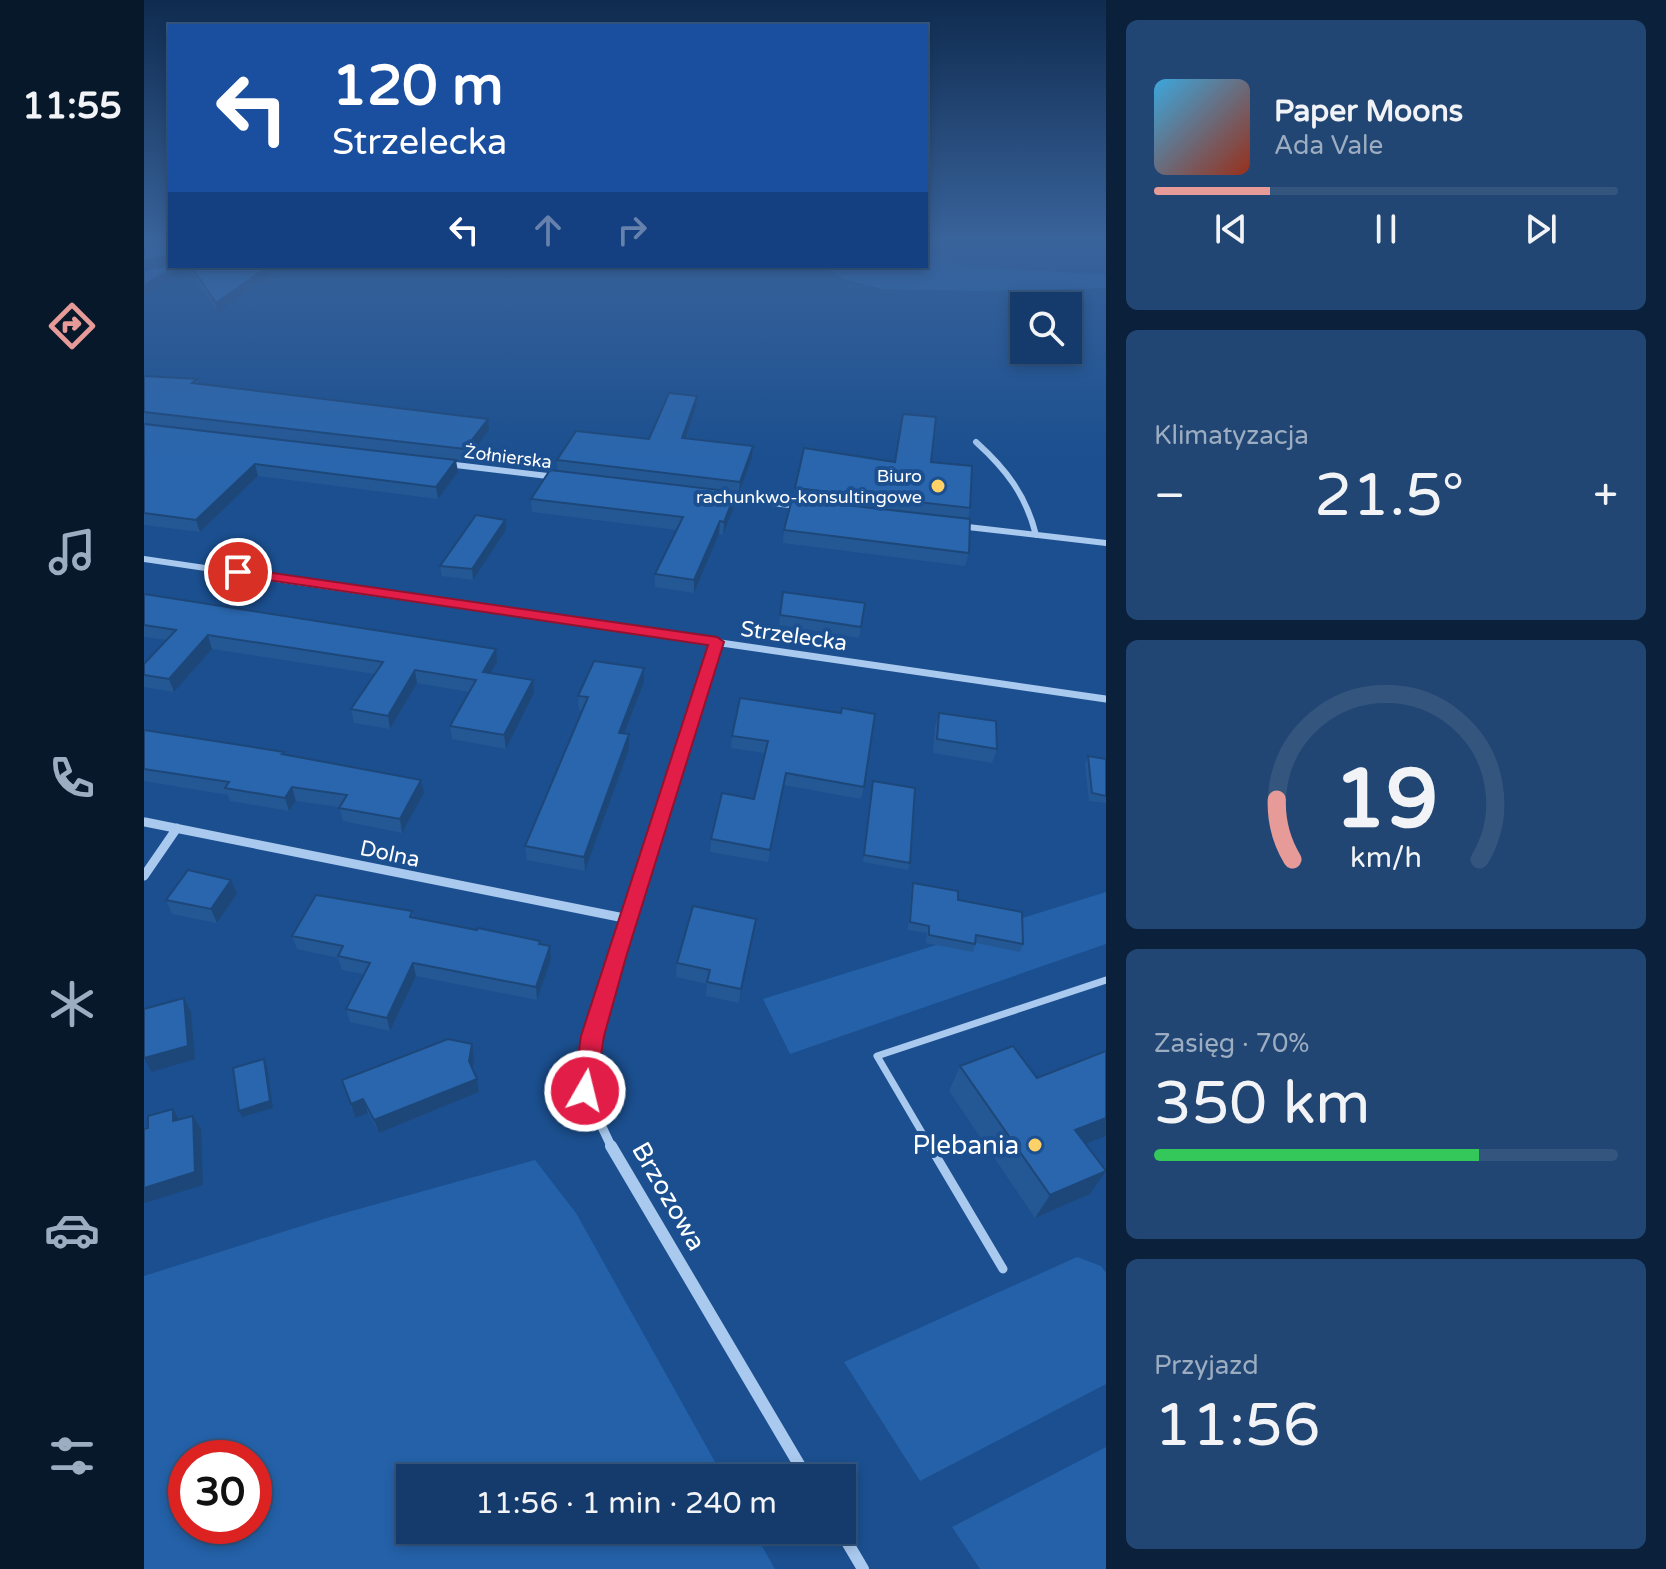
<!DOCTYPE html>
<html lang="pl">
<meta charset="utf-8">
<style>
:root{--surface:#143b6b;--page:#214673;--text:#f1f3f6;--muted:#9dadc1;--line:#33557e;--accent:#e69b98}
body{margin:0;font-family:"Varela Round",sans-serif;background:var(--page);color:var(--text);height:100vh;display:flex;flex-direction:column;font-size:30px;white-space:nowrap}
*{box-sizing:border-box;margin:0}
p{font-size:26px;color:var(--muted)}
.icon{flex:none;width:44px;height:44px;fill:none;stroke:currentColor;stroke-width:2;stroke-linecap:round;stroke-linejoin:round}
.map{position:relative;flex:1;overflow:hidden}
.drawer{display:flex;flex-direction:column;gap:20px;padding:20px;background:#0b203b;width:560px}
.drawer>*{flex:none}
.banner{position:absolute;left:24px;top:24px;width:760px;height:244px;border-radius:0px;box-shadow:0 4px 12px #0003,0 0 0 2px var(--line);background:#1a4fa0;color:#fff;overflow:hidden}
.controls{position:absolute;left:866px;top:292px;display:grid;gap:16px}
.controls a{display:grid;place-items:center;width:72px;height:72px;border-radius:0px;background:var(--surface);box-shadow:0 4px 12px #0003,0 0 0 2px var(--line);font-size:40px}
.speed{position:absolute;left:24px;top:1440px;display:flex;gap:16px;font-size:40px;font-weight:700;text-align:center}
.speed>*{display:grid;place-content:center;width:104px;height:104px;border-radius:50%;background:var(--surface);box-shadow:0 4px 12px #0003,0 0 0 2px var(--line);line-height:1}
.speed .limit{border:12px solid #d22;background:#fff;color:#111}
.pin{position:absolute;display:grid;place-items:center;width:68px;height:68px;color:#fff;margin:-34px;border:4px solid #fff;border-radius:50%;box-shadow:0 2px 8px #0007}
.me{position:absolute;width:88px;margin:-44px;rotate:8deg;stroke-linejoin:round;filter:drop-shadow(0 0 6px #0008)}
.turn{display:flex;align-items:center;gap:28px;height:168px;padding:0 32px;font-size:36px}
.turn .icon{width:104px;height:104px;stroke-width:2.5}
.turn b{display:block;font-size:56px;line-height:68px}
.lanes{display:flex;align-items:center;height:76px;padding:0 32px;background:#0003;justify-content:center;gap:40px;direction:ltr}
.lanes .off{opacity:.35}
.big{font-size:60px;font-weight:600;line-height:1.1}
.drawer .card{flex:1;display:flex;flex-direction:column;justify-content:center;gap:12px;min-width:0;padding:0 28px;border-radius:12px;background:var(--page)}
.drawer .dial{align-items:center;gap:0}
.dial svg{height:208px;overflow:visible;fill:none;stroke:var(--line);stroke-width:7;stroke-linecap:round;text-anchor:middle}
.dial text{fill:var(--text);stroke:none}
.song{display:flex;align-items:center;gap:24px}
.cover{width:96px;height:96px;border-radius:12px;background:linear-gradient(135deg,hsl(200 70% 55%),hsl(10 70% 35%))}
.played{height:8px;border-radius:4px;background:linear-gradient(90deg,var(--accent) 25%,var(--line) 25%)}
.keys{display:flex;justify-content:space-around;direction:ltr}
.heat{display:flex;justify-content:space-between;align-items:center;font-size:44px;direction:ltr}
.charge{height:12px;border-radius:6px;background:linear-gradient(90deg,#34c759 70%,var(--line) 0)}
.trip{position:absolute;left:252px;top:1464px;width:460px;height:80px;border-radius:0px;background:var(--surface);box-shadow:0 4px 12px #0003,0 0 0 2px var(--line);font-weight:600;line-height:80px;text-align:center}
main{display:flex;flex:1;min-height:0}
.dock{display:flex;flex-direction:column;width:144px;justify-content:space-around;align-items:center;background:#08182b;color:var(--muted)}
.dock .icon{width:56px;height:56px}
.dock .selected{color:var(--accent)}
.dock b{font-size:36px;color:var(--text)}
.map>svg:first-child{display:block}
.green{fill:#2461a8;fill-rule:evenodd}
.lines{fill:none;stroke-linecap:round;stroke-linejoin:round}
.lane-far1{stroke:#a9c9ee;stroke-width:7}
.lane{stroke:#a9c9ee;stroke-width:9}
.street-far3{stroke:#a9c9ee;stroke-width:6}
.street-far2{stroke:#a9c9ee;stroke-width:7}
.street-far1{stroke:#a9c9ee;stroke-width:9}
.street{stroke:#a9c9ee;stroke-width:12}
.wall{fill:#245895}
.shaded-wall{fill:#1d4779}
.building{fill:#2a66ad;stroke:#1d4779;stroke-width:2}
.route{fill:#e11d48;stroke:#92132f;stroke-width:2}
.poi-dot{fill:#ffd166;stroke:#1b4f8f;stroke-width:3}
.labels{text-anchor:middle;stroke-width:8;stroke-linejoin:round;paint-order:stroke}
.far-street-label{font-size:18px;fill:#fff;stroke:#1b4f8f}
.far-poi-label{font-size:18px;fill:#fff;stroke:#1b4f8f;text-anchor:end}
.street-label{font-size:22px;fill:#fff;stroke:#1b4f8f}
.near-poi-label{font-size:26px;fill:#fff;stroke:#1b4f8f;text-anchor:end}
.near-street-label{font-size:26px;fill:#fff;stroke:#1b4f8f}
</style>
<main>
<nav class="dock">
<b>11:55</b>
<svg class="icon selected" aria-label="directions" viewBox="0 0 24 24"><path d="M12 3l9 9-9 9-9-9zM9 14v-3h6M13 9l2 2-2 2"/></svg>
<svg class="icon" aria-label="music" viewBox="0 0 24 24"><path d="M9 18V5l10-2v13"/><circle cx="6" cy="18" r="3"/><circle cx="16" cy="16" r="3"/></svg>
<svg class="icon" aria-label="phone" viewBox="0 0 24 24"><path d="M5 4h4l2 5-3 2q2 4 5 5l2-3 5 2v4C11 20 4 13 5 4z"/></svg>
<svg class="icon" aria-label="climate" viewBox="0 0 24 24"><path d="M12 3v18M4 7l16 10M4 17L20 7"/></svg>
<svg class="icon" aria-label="car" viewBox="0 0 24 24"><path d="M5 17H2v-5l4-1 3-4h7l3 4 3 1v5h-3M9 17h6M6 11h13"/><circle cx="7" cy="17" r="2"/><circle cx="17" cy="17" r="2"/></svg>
<svg class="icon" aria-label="filters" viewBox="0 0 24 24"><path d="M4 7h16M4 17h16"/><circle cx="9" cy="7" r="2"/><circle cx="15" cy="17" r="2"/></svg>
</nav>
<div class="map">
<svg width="962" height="1569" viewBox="0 0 962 1569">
<rect width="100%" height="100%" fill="#1b4f8f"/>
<path class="green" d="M 782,251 L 821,266 L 962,275 L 962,288 L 835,291 L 740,289 L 699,279 L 680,266 L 782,266 Z
M 962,892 L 962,944 L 646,1054 L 619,999 Z
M 391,1160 L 432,1213 L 580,1478 L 266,1478 L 266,1530 L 609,1530 L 631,1569 L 0,1569 L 0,1276 L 186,1217 ZM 42,1458 L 110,1458 L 110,1526 L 42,1526 Z
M 933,1257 L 957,1266 L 962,1273 L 962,1384 L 776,1481 L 700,1362 Z
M 962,1447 L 962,1569 L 836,1569 L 808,1527 Z"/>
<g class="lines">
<path class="lane-far1" d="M 787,1148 L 733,1056 L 962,980"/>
<path class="lane" d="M 786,1146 L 859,1269"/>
<path class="street-far3" d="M 832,442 C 862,469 882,495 892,535
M 303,464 L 412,477
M 581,498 L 655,506
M 815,526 L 962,543
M 0,559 L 122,577"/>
<path class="street-far2" d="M 109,575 L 962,699
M 0,822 L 11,824
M 514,824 L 573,642"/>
<path class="street-far1" d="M 1,822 L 485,919
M 0,876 L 33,828
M 468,1148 L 441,1091 L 448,1036 L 515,822"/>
<path class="street" d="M 467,1146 L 663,1478
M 696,1530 L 719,1569"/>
</g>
<path class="wall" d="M 43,266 L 139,266 L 74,312 Z
M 0,376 L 53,379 L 54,383 L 345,430 L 322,461 L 0,423 Z
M 552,407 L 542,438 L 609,446 L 608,458 L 595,493 L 592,493 L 591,505 L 579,535 L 575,534 L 550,593 L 511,587 L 511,574 L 533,530 L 388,512 L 387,499 L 414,471 L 413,460 L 505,439 Z
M 0,424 L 314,472 L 294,499 L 114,476 L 56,532 L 0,525 Z
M 751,462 L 787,462 L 826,508 L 824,519 L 825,553 L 821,566 L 639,543 L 640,530 L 649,499 L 651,488 Z
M 362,530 L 329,580 L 298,576 L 296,566 Z
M 0,594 L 353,662 L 347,673 L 390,693 L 362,749 L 308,739 L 306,726 L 325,692 L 273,683 L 246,729 L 210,723 L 207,709 L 231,674 L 68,649 L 30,692 L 0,687 L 0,664 L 22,640 L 0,637 Z
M 721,603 L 715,638 L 635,625 L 636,615 Z
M 500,682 L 480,734 L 485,734 L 485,749 L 441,871 L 383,860 L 381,846 L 438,710 L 435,710 L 434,696 Z
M 596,698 L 720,787 L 717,799 L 640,785 L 624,862 L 566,852 L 567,839 L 610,799 L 621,753 L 587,748 L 588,736 Z
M 795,713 L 853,749 L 848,763 L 789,753 L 791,727 Z
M 0,730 L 141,755 L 280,793 L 258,833 L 199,821 L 195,807 L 152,801 L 145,811 L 86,801 L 84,795 L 0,781 Z
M 944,756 L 962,759 L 962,803 L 945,801 L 941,764 Z
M 729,781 L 766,863 L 764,870 L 719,862 Z
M 769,883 L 814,900 L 879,944 L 876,952 L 832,943 L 829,952 L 782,943 L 783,933 L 764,930 L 767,890 Z
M 93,894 L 73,923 L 28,914 L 22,900 Z
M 268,911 L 270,918 L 396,944 L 407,959 L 393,1000 L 272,976 L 246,1031 L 206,1022 L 202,1009 L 220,974 L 198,970 L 194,958 L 153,949 L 148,936 Z
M 612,919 L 595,1003 L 562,996 L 563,984 L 532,977 L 533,963 Z
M 328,1044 L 330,1057 L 328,1069 L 333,1079 L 335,1092 L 235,1133 L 224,1113 L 211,1118 L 198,1080 Z
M 816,1066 L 893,1078 L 962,1136 L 942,1144 L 946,1194 L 891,1218 L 805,1091 Z"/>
<path class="shaded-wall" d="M 26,255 L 26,264 L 0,269 L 0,260 Z
M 32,266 L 38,266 L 39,271 L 0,295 L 0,285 Z
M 125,266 L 139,266 L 74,312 L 72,303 Z
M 553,396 L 552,407 L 538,449 L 538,438 Z
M 344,419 L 345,430 L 322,461 L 321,449 Z
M 609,446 L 608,458 L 595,493 L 596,482 Z
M 312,460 L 314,472 L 294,499 L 292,487 Z
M 111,464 L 114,476 L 56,532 L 52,520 Z
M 592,492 L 591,505 L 579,535 L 580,522 Z
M 361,520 L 362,530 L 329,580 L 328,569 Z
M 576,521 L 575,534 L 550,593 L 550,580 Z
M 64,635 L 68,649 L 30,692 L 25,679 Z
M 352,649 L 353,662 L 340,685 L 339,672 Z
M 500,668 L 500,682 L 475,747 L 475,733 Z
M 271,670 L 273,683 L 246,729 L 244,716 Z
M 389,680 L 390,693 L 362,749 L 360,735 Z
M 485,734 L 485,749 L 441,871 L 440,857 Z
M 277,780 L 280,793 L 258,833 L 256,819 Z
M 148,787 L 152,801 L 145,811 L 141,798 Z
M 87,880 L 93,894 L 73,923 L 67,909 Z
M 612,919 L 610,933 L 595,1003 L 597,989 Z
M 406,946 L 407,959 L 393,1000 L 392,987 Z
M 269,963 L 272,976 L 246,1031 L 243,1018 Z
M 40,998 L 47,1012 L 51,1059 L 8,1072 L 0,1058 Z
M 328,1044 L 330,1057 L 328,1074 L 325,1061 Z
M 120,1059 L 123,1066 L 129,1108 L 98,1117 L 95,1111 Z
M 333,1079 L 335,1092 L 235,1133 L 230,1120 Z
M 219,1099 L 224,1113 L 211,1118 L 207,1104 Z
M 29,1109 L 36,1122 L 29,1121 Z
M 49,1116 L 57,1129 L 59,1185 L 0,1203 L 0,1188 Z
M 962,1118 L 962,1136 L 917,1154 L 931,1130 Z
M 962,1171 L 946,1194 L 891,1218 L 906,1195 Z"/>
<path class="building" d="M 7,242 L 26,242 L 26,255 L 0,260 L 0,246 Z
M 26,265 L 26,266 L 32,266 L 0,285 L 0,270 Z
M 47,266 L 125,266 L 72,303 Z
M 0,376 L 53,379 L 48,383 L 344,419 L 321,449 L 0,412 Z
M 525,393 L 553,396 L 538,438 L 609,446 L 596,482 L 413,460 L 432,431 L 505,439 Z
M 759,414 L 792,417 L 787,462 L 828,466 L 826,508 L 651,488 L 660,448 L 751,462 Z
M 0,424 L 312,460 L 292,487 L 111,464 L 52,520 L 0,513 Z
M 406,470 L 592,492 L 580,522 L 576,521 L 550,580 L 511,574 L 539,517 L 387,499 Z
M 648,499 L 826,519 L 825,553 L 640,530 Z
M 332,515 L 361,520 L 328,569 L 296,566 Z
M 639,592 L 721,603 L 717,627 L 636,615 Z
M 0,594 L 352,649 L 339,672 L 389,680 L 360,735 L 306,726 L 332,680 L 271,670 L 244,716 L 207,709 L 239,662 L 64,635 L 25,679 L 0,675 L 0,664 L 32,630 L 0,625 Z
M 450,661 L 500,668 L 475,733 L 485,734 L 440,857 L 381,846 L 444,697 L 434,696 Z
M 596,698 L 697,713 L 698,708 L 731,714 L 720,787 L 642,773 L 626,850 L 567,839 L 578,793 L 610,799 L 624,741 L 588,736 Z
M 795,713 L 852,721 L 853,749 L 793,739 Z
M 0,730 L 140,752 L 138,754 L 277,780 L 256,819 L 195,808 L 203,795 L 148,787 L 141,798 L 81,788 L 85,782 L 0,769 Z
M 944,756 L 962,759 L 962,796 L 948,793 Z
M 729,781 L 771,788 L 766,863 L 720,855 Z
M 44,870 L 87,880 L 67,909 L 22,900 Z
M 769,883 L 814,891 L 814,900 L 878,912 L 879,944 L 832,935 L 831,944 L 785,935 L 785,926 L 766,922 Z
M 172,895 L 268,911 L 266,917 L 333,930 L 334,928 L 396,941 L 395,944 L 406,946 L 392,987 L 269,963 L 243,1018 L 202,1009 L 226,963 L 194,956 L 199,946 L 148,936 Z
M 549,906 L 612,919 L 597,989 L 563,982 L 566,970 L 533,963 Z
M 40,998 L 44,1046 L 0,1058 L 0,1009 Z
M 304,1039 L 328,1044 L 325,1061 L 333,1079 L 230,1120 L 219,1099 L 207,1104 L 198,1080 Z
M 869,1046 L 893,1078 L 962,1051 L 962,1118 L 931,1130 L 962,1171 L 906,1195 L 816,1066 Z
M 120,1059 L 126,1101 L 95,1111 L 89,1068 Z
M 29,1109 L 29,1121 L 49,1116 L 51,1172 L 0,1188 L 0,1129 L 4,1128 L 4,1116 Z"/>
<linearGradient id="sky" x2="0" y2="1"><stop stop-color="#0f2b4f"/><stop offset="0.52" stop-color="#39639b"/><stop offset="1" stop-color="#39639b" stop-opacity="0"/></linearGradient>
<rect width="962" height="461" fill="url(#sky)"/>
<path class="route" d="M 94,568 L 573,637 L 580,642 L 482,957 L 460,1036 L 450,1098 L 441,1102 L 433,1098 L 429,1091 L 437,1036 L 564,645 L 89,575 L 89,569 Z"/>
<g class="poi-dot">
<circle cx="794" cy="486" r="8"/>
<circle cx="891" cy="1145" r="8"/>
</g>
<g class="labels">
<g class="far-street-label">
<text transform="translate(364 457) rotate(7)" y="6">Żołnierska</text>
</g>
<g class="far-poi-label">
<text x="778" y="482">Biuro<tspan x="778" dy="21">rachunkwo-konsultingowe</tspan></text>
</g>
<g class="street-label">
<text transform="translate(650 635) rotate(8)" y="8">Strzelecka</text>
<text transform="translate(246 853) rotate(12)" y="8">Dolna</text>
</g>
<g class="near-poi-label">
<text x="875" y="1154">Plebania</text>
</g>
<g class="near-street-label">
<text transform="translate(525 1196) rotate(60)" y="9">Brzozowa</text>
</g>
</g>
</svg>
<div class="controls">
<a><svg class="icon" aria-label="search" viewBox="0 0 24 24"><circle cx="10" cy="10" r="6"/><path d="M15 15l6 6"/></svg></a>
</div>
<div class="speed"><div class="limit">30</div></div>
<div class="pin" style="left:94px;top:572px;background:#d93025"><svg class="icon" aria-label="arrive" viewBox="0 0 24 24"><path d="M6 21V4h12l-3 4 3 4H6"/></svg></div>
<svg class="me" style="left:441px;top:1091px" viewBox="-20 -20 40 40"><circle r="17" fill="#e11d48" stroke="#fff" stroke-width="3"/><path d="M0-11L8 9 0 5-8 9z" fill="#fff"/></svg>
<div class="trip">11:56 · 1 min · 240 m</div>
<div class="banner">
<div class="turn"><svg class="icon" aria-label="left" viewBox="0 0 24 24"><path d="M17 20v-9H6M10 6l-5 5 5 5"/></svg><div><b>120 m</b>Strzelecka</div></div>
<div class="lanes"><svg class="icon" aria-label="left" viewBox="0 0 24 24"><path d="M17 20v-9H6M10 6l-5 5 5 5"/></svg><svg class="icon off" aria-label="ahead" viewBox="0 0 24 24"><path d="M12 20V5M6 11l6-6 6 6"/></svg><svg class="icon off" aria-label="right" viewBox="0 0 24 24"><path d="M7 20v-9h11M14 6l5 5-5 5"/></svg></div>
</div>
</div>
<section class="drawer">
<div class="card">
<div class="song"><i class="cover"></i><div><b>Paper Moons</b><p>Ada Vale</p></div></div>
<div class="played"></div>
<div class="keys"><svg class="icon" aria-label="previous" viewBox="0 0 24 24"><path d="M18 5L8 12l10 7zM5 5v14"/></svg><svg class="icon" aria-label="pause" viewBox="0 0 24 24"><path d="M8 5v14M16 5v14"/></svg><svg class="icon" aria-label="next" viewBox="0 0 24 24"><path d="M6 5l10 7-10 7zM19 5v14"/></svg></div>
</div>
<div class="card"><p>Klimatyzacja</p>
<div class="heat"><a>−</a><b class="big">21.5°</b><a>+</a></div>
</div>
<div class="card dial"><svg viewBox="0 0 100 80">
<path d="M14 69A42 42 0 1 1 86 69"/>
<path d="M14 69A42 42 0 0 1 8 46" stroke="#e69b98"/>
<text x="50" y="56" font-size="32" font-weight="700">19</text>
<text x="50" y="72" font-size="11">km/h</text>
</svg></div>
<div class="card"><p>Zasięg · 70%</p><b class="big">350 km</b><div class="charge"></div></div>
<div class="card"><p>Przyjazd</p><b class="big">11:56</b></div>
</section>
</main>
